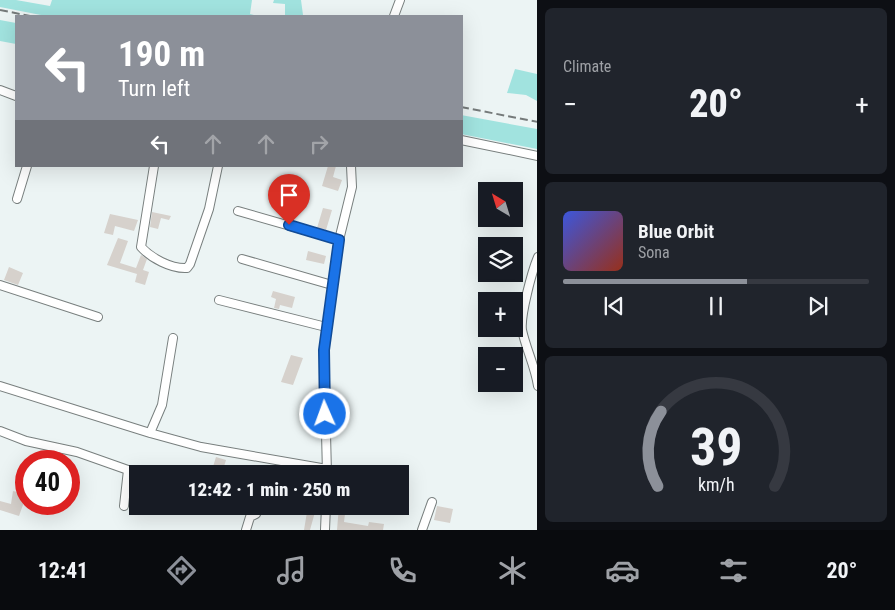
<!DOCTYPE html>
<meta charset="utf-8">
<style>
:root{--surface:#171b24;--page:#20242c;--text:#f1f3f6;--muted:#9ea1a6;--line:#363941;--accent:#8c9099}
body{margin:0;font-family:"Roboto Condensed",sans-serif;background:var(--page);color:var(--text);height:100vh;display:flex;flex-direction:column;font-size:19px;white-space:nowrap}
*{box-sizing:border-box;margin:0}
p{font-size:16px;color:var(--muted)}
.icon{flex:none;width:28px;height:28px;fill:none;stroke:currentColor;stroke-width:2;stroke-linecap:round;stroke-linejoin:round}
.map{position:relative;flex:1;overflow:hidden}
.details{display:flex;flex-direction:column;gap:8px;padding:8px;background:#0d0f14;width:358px}
.details>*{flex:none}
.guide{position:absolute;left:15px;top:15px;width:448px;height:152px;border-radius:0px;box-shadow:0 5px 20px #0002;background:#8c9099;color:#fff;overflow:hidden}
.needle{width:32px;rotate:322deg}
.tools{position:absolute;left:478px;top:182px;display:grid;gap:10px}
.tools a{display:grid;place-items:center;width:45px;height:45px;border-radius:0px;background:var(--surface);box-shadow:0 5px 20px #0002;font-size:25px}
.speed{position:absolute;left:15px;top:450px;display:flex;gap:10px;font-size:25px;font-weight:700;text-align:center}
.speed>*{display:grid;place-content:center;width:65px;height:65px;border-radius:50%;background:var(--surface);box-shadow:0 5px 20px #0002;line-height:1}
.speed .limit{border:8px solid #d22;background:#fff;color:#111}
.pin{position:absolute;display:grid;place-items:center;width:42px;height:42px;color:#fff;margin:-51px -21px;border-radius:50% 50% 50% 0;rotate:-45deg;box-shadow:0 0 5px #0007}
.pin .icon{rotate:45deg}
.me{position:absolute;width:55px;margin:-28px;rotate:358deg;stroke-linejoin:round;filter:drop-shadow(0 0 4px #0008)}
.turn{display:flex;align-items:center;gap:18px;height:105px;padding:0 20px;font-size:22px}
.turn .icon{width:65px;height:65px;stroke-width:2.5}
.turn b{display:block;font-size:35px;line-height:42px}
.lanes{display:flex;align-items:center;height:48px;padding:0 20px;background:#0003;justify-content:center;gap:25px;direction:ltr}
.lanes .off{opacity:.35}
.big{font-size:38px;font-weight:800;line-height:1.1}
.details .tile{flex:1;display:flex;flex-direction:column;justify-content:center;gap:8px;min-width:0;padding:0 18px;border-radius:8px;background:var(--page)}
.details .dial{align-items:center;gap:0}
.dial svg{height:130px;overflow:visible;fill:none;stroke:var(--line);stroke-width:7;stroke-linecap:round;text-anchor:middle}
.dial text{fill:var(--text);stroke:none}
.song{display:flex;align-items:center;gap:15px}
.cover{width:60px;height:60px;border-radius:8px;background:linear-gradient(135deg,hsl(230 70% 55%),hsl(10 70% 35%))}
.played{height:5px;border-radius:2px;background:linear-gradient(90deg,var(--accent) 60%,var(--line) 60%)}
.keys{display:flex;justify-content:space-around;direction:ltr}
.heat{display:flex;justify-content:space-between;align-items:center;font-size:28px;direction:ltr}
.trip{position:absolute;left:129px;top:465px;width:280px;height:50px;border-radius:0px;background:var(--surface);box-shadow:0 5px 20px #0002;font-weight:800;line-height:50px;text-align:center}
.tab-bar{display:flex;height:80px;justify-content:space-around;align-items:center;background:#090b0e;color:var(--muted)}
.tab-bar .icon{width:35px;height:35px}
.tab-bar .selected{color:var(--accent)}
.tab-bar b{font-size:22px;color:var(--text)}
main{display:flex;flex:1;min-height:0}
.map>svg:first-child{display:block}
.green{fill:#a1e3df}
.building{fill:#d6d1cc}
.lines{fill:none;stroke-linecap:round;stroke-linejoin:round}
.minor-casing{stroke:#787f7e;stroke-width:10}
.minor{stroke:#fff;stroke-width:8}
.rail{stroke:#757a7a;stroke-width:2;stroke-dasharray:8 4;stroke-linecap:butt}
.route-casing{stroke:#114b97;stroke-width:12}
.route{stroke:#1a73e8;stroke-width:9}
</style>
<main>
<div class="map">
<svg width="538" height="530" viewBox="0 0 538 530">
<rect width="100%" height="100%" fill="#ecf4f4"/>
<path class="green" d="M 0,0 L 16,0 L 50,6 L 52,0 L 252,0 L 250,14 L 258,16 L 46,16 L 0,7 Z
M 274,0 L 301,0 L 303,15 L 285,16 L 285,4 L 273,3 Z
M 0,20 L 16,23 L 16,44 L 0,41 Z
M 515,69 L 537,74 L 537,101 L 526,95 L 507,93 Z
M 461,115 L 537,129 L 537,149 L 461,134 Z"/>
<path class="building" d="M 328,166 L 336,166 L 333,177 L 342,180 L 338,191 L 322,186 Z
M 323,208 L 332,210 L 326,230 L 317,228 Z
M 152,212 L 171,216 L 169,220 L 161,218 L 158,229 L 150,227 Z
M 110,214 L 138,220 L 134,231 L 115,226 L 113,235 L 104,233 Z
M 118,238 L 128,241 L 120,263 L 136,268 L 141,255 L 147,259 L 143,270 L 149,272 L 145,285 L 135,282 L 137,274 L 107,265 Z
M 308,251 L 326,256 L 324,264 L 306,260 Z
M 9,267 L 23,273 L 18,285 L 4,280 Z
M 273,291 L 295,297 L 292,308 L 280,305 L 279,309 L 274,308 L 276,299 L 271,297 Z
M 291,355 L 303,358 L 293,385 L 281,382 Z
M 216,457 L 226,460 L 222,473 L 212,470 Z
M 13,491 L 26,494 L 26,502 L 24,502 L 19,516 L 0,510 L 0,501 L 11,504 Z
M 308,506 L 315,512 L 310,530 L 304,530 Z
M 339,506 L 346,506 L 344,522 L 368,526 L 369,522 L 384,524 L 383,530 L 337,530 Z
M 437,506 L 453,509 L 450,523 L 434,520 Z"/>
<g class="lines">
<g class="minor-casing">
<path id="minor" d="M 394,16 L 400,0
M 0,90 L 16,96
M 461,140 L 538,156
M 154,166 L 141,247 C 151,258 171,269 187,268 L 190,264 L 209,209 L 218,166
M 17,199 L 27,166
M 238,211 L 339,240
M 538,257 C 532,271 520,316 522,330 C 526,349 535,366 538,386
M 242,259 L 332,285
M 0,285 L 98,317
M 219,300 L 326,327
M 0,386 L 150,433 L 201,447 L 327,469
M 0,431 L 26,441 L 77,452 L 128,470 L 124,506
M 150,433 L 162,405 L 173,338
M 327,474 L 324,350 L 339,240 L 352,187 L 351,166
M 315,506 L 326,509
M 246,530 L 250,517 L 256,514 L 260,506
M 325,530 L 326,506
M 422,530 L 432,502"/>
</g>
<use href="#minor" class="minor"/>
<path class="rail" d="M 0,10 L 30,16
M 461,107 L 538,122"/>
</g>
<g class="lines">
<g class="route-casing">
<path id="route" d="M 289,225 L 339,240 L 324,350 L 325,414"/>
</g>
<use href="#route" class="route"/>
</g>
</svg>
<div class="tools">
<a><svg class="needle" viewBox="-14 -14 28 28"><path d="M0-13l5 13h-10z" fill="#e53935"/><path d="M0 13l5-13h-10z" fill="#9ea1a6"/></svg></a>
<a><svg class="icon" aria-label="layers" viewBox="0 0 24 24"><path d="M12 4l9 5-9 5-9-5zM3 14l9 5 9-5"/></svg></a>
<a>+</a>
<a>−</a>
</div>
<div class="speed"><div class="limit">40</div></div>
<div class="pin" style="left:289px;top:225px;background:#d93025"><svg class="icon" aria-label="arrive" viewBox="0 0 24 24"><path d="M6 21V4h12l-3 4 3 4H6"/></svg></div>
<svg class="me" style="left:325px;top:414px" viewBox="-20 -20 40 40"><circle r="17" fill="#1a73e8" stroke="#fff" stroke-width="3"/><path d="M0-11L8 9 0 5-8 9z" fill="#fff"/></svg>
<div class="trip">12:42 · 1 min · 250 m</div>
<div class="guide">
<div class="turn"><svg class="icon" aria-label="left" viewBox="0 0 24 24"><path d="M17 20v-9H6M10 6l-5 5 5 5"/></svg><div><b>190 m</b>Turn left</div></div>
<div class="lanes"><svg class="icon" aria-label="left" viewBox="0 0 24 24"><path d="M17 20v-9H6M10 6l-5 5 5 5"/></svg><svg class="icon off" aria-label="ahead" viewBox="0 0 24 24"><path d="M12 20V5M6 11l6-6 6 6"/></svg><svg class="icon off" aria-label="ahead" viewBox="0 0 24 24"><path d="M12 20V5M6 11l6-6 6 6"/></svg><svg class="icon off" aria-label="right" viewBox="0 0 24 24"><path d="M7 20v-9h11M14 6l5 5-5 5"/></svg></div>
</div>
</div>
<section class="details">
<div class="tile"><p>Climate</p>
<div class="heat"><a>−</a><b class="big">20°</b><a>+</a></div>
</div>
<div class="tile">
<div class="song"><i class="cover"></i><div><b>Blue Orbit</b><p>Sona</p></div></div>
<div class="played"></div>
<div class="keys"><svg class="icon" aria-label="previous" viewBox="0 0 24 24"><path d="M18 5L8 12l10 7zM5 5v14"/></svg><svg class="icon" aria-label="pause" viewBox="0 0 24 24"><path d="M8 5v14M16 5v14"/></svg><svg class="icon" aria-label="next" viewBox="0 0 24 24"><path d="M6 5l10 7-10 7zM19 5v14"/></svg></div>
</div>
<div class="tile dial"><svg viewBox="0 0 100 80">
<path d="M14 69A42 42 0 1 1 86 69"/>
<path d="M14 69A42 42 0 0 1 16 23" stroke="#8c9099"/>
<text x="50" y="56" font-size="32" font-weight="700">39</text>
<text x="50" y="72" font-size="11">km/h</text>
</svg></div>
</section>
</main>
<nav class="tab-bar">
<b>12:41</b>
<svg class="icon selected" aria-label="directions" viewBox="0 0 24 24"><path d="M12 3l9 9-9 9-9-9zM9 14v-3h6M13 9l2 2-2 2"/></svg>
<svg class="icon" aria-label="music" viewBox="0 0 24 24"><path d="M9 18V5l10-2v13"/><circle cx="6" cy="18" r="3"/><circle cx="16" cy="16" r="3"/></svg>
<svg class="icon" aria-label="phone" viewBox="0 0 24 24"><path d="M5 4h4l2 5-3 2q2 4 5 5l2-3 5 2v4C11 20 4 13 5 4z"/></svg>
<svg class="icon" aria-label="climate" viewBox="0 0 24 24"><path d="M12 3v18M4 7l16 10M4 17L20 7"/></svg>
<svg class="icon" aria-label="car" viewBox="0 0 24 24"><path d="M5 17H2v-5l4-1 3-4h7l3 4 3 1v5h-3M9 17h6M6 11h13"/><circle cx="7" cy="17" r="2"/><circle cx="17" cy="17" r="2"/></svg>
<svg class="icon" aria-label="filters" viewBox="0 0 24 24"><path d="M4 7h16M4 17h16"/><circle cx="9" cy="7" r="2"/><circle cx="15" cy="17" r="2"/></svg>
<b>20°</b>
</nav>
